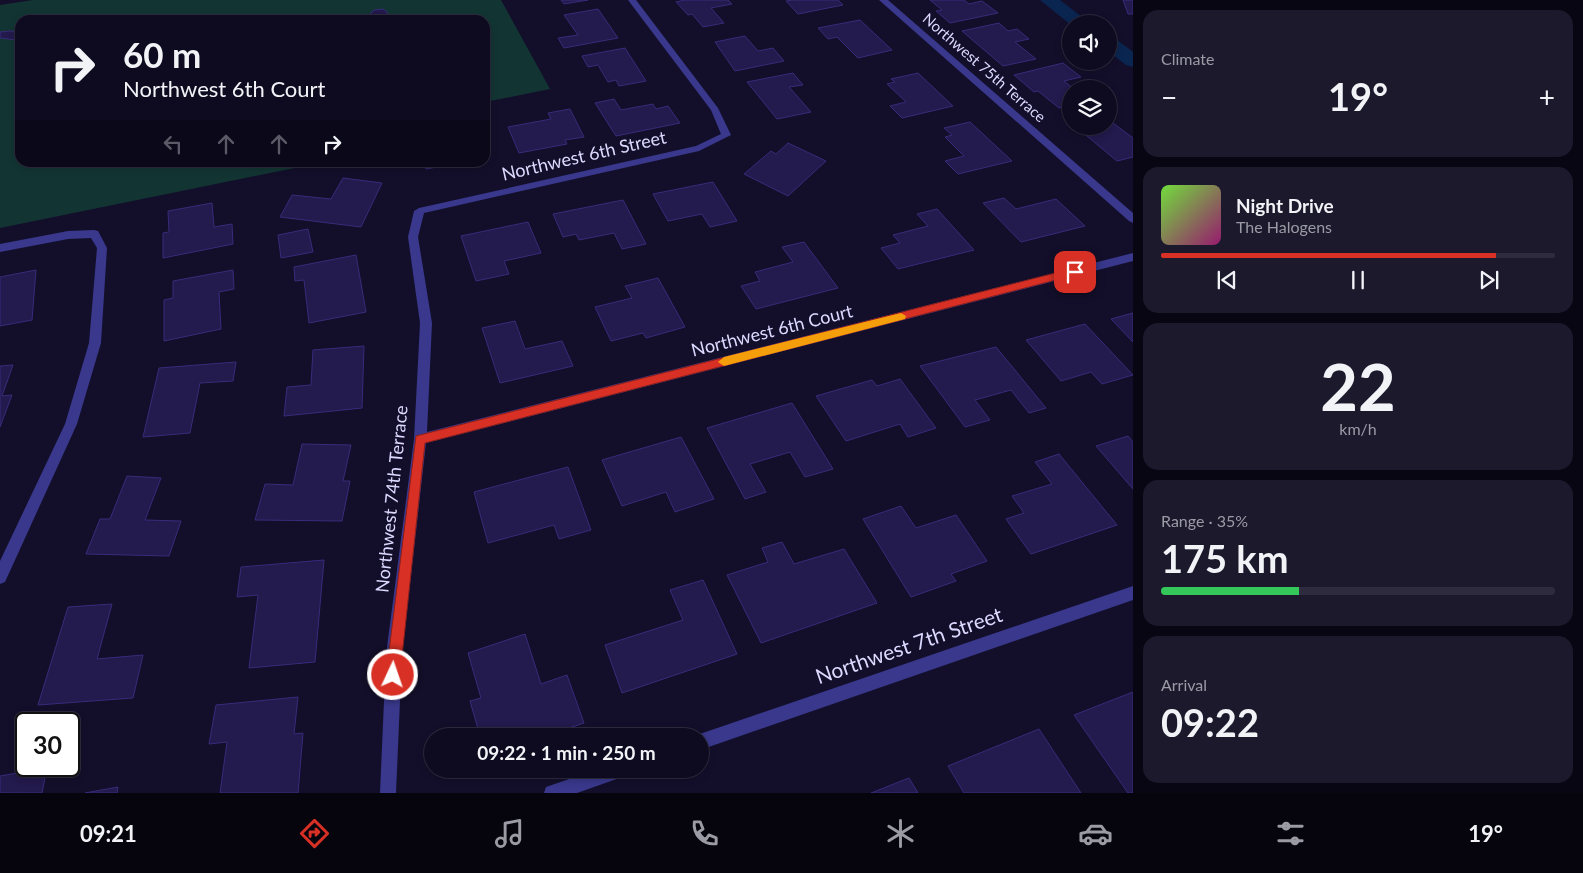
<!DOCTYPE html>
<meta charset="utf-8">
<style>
:root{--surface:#0e0b20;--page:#1c192d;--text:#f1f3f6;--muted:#9b9ba5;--line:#2e2b3e;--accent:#d93025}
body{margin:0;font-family:Lato,sans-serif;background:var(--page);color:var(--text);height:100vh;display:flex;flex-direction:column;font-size:19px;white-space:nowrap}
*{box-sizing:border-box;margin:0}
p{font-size:16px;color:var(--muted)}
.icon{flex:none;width:28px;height:28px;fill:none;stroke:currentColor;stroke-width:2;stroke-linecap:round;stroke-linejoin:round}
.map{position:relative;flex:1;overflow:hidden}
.sheet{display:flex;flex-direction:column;gap:10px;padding:10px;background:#080612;width:450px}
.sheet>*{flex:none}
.top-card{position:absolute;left:15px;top:15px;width:475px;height:152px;border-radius:15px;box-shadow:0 2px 8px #0003,0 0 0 1px var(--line);background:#0e0b20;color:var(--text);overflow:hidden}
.tools{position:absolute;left:1062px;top:15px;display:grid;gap:10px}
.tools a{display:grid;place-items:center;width:55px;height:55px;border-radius:50%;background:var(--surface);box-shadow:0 2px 8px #0003,0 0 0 1px var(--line);font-size:25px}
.speed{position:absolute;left:15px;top:712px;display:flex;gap:10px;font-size:25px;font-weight:700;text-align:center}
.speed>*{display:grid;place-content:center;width:65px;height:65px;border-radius:50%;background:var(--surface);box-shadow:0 2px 8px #0003,0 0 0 1px var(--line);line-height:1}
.speed .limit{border:2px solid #111;border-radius:8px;background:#fff;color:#111}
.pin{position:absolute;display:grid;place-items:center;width:42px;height:42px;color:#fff;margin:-21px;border-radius:10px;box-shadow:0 2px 8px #0006}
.me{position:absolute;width:55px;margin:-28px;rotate:3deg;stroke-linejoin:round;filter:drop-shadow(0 0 4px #0008)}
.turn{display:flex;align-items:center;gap:18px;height:105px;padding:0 25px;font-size:22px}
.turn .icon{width:65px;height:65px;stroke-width:2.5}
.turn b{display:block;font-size:35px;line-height:42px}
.lanes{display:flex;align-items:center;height:48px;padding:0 25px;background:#0003;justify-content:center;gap:25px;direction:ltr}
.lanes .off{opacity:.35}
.big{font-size:38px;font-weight:700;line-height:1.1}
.sheet .widget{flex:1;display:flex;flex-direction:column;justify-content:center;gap:8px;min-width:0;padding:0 18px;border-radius:15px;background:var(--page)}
.sheet .dial{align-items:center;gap:0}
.dial b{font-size:65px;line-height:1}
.song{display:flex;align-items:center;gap:15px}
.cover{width:60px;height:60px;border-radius:8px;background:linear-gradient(135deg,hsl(100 70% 55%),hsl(320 70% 35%))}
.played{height:5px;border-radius:2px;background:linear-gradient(90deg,var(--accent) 85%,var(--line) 85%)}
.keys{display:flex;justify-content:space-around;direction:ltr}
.heat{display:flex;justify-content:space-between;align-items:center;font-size:28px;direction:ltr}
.charge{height:8px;border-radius:4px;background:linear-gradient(90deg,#34c759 35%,var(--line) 0)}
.trip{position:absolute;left:424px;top:728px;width:285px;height:50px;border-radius:25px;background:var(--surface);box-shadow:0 2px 8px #0003,0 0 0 1px var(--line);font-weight:700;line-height:50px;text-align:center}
.tabs{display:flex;height:80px;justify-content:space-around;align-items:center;background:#06040d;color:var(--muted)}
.tabs .icon{width:35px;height:35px}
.tabs .active{color:var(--accent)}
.tabs b{font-size:22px;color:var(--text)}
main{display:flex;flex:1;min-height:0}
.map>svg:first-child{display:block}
.green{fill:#123533}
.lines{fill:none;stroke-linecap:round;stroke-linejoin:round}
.canal{fill:#0a254f;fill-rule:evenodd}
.building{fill:#231a4d;stroke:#392b7a}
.minor{fill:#39388c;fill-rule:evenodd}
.route{fill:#d93025;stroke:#8d1f18}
.slow{fill:#f59e0b}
.labels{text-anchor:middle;stroke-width:5;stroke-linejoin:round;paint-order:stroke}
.far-street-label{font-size:15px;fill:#dcd9ff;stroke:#130f2b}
.street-label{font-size:18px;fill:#dcd9ff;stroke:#130f2b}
.near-street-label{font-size:21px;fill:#dcd9ff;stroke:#130f2b}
</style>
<main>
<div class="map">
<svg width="1133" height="793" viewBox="0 0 1133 793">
<rect width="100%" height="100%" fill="#130f2b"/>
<path class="green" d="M 33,0 L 501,0 L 550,89 L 485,102 L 485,20 L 20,20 L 20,162 L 319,163 L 0,228 L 0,5 Z"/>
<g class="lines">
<path class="canal" d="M 1040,0 L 1060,0 L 1091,24 L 1071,25 Z
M 1109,37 L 1116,39 L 1133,52 L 1133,67 L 1126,65 L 1109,52 Z"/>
</g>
<path class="building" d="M 561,0 L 588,0 L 564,4 Z
M 685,0 L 728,0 L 732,4 L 711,8 L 724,23 L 703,27 L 692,14 L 688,15 L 676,2 Z
M 792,0 L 838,0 L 843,5 L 798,14 L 786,1 Z
M 930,0 L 964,0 L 969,4 L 982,1 L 998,13 L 950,23 L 936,11 L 942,10 Z
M 1123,0 L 1133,0 L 1133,14 L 1128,14 Z
M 383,9 L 388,13 L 385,17 L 375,18 L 370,14 L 374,10 Z
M 598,9 L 618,38 L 564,48 L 558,38 L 578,35 L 564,15 Z
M 860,20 L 892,50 L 858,58 L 837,37 L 828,39 L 818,28 Z
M 999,23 L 1008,31 L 1017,29 L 1029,39 L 1015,42 L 1036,59 L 1003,66 L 962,31 Z
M 10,31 L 20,32 L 20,37 L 17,40 L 0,38 L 0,32 Z
M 745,36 L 758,51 L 773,48 L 784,61 L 735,71 L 715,42 Z
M 625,48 L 646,81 L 619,86 L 616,80 L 608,82 L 598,65 L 588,67 L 582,56 Z
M 1063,63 L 1081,77 L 1064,81 L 1074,89 L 1071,89 L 1071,105 L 1059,108 L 1038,91 L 1034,92 L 1014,75 Z
M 793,73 L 803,85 L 789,87 L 811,112 L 777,119 L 747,82 Z
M 918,73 L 953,106 L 902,118 L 890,106 L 906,102 L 887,84 L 895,82 L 891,79 Z
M 614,99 L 621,110 L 653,104 L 656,109 L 668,106 L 680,123 L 616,136 L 595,103 Z
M 570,109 L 584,137 L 565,140 L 567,144 L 519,153 L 508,127 L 551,119 L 548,113 Z
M 1109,120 L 1133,138 L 1133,157 L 1117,161 L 1075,126 L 1109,126 Z
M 970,122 L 1012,161 L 958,174 L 945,161 L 964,156 L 945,137 L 952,135 L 944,128 Z
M 788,143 L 826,161 L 788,196 L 744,174 L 771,151 L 776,154 Z
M 424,162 L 479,162 L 460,166 L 458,163 L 426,169 Z
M 343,178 L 382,183 L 361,227 L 280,217 L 292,195 L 331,199 Z
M 713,182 L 737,221 L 710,227 L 702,214 L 668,221 L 653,194 Z
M 1004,198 L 1016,209 L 1056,199 L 1085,226 L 1021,242 L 983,203 Z
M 623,200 L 646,244 L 622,249 L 614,233 L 579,240 L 576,234 L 563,237 L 553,214 Z
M 212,203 L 214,227 L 232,224 L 233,244 L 163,258 L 163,233 L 169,232 L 168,211 Z
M 937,209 L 974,250 L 898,269 L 881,248 L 900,243 L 893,235 L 928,226 L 917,214 Z
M 528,222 L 541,253 L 504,261 L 509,274 L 476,281 L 461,236 Z
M 308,229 L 313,252 L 281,258 L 278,235 Z
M 804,242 L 838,288 L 756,309 L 741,286 L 760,281 L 755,272 L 793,262 L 782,247 Z
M 356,255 L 366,312 L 309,323 L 304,280 L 295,281 L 294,267 Z
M 36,270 L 32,320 L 0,326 L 0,277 Z
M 233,270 L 234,289 L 219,292 L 221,329 L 164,341 L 164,300 L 173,298 L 173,281 Z
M 658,278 L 685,327 L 646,338 L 643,333 L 611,341 L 595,307 L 632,298 L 625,286 Z
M 1133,313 L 1133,342 L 1111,319 Z
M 515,321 L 525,349 L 562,341 L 573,366 L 500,383 L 482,328 Z
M 1085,324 L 1133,375 L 1102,384 L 1091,372 L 1061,381 L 1026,340 Z
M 364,346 L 362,408 L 284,416 L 287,387 L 311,385 L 313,350 Z
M 996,347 L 1046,408 L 1029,413 L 1011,390 L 975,400 L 990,420 L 965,427 L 920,366 Z
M 236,362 L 233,381 L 200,383 L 190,433 L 143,437 L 159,368 Z
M 13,365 L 2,396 L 12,395 L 0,427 L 0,366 Z
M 900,379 L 936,428 L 908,437 L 900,424 L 846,441 L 816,396 L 872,380 L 877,386 Z
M 792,403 L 833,469 L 805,477 L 790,452 L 750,464 L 766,492 L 745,499 L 707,428 Z
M 1128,436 L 1133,442 L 1133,489 L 1096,446 Z
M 681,437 L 714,499 L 675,512 L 666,492 L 622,506 L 602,460 Z
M 302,444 L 351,445 L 343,481 L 350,481 L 342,521 L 255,520 L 265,484 L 293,485 Z
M 1059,454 L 1117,525 L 1031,554 L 1006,519 L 1024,513 L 1012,496 L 1052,484 L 1035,462 Z
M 568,467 L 591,530 L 559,539 L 554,525 L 488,543 L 474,492 Z
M 127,476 L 161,478 L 145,520 L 181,521 L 169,556 L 86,554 L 100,519 L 110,519 Z
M 901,506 L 916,528 L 956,515 L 987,561 L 951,574 L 956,581 L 911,597 L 863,519 Z
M 782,542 L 794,564 L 844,549 L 877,603 L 761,643 L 727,575 L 768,562 L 762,548 Z
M 324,560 L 315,662 L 249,668 L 258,595 L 237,597 L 241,567 Z
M 703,580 L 737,654 L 622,693 L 605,645 L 683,620 L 670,590 Z
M 112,604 L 97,659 L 143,655 L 133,698 L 38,705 L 68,607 Z
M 525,634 L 541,684 L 567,675 L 584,723 L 545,736 L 480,736 L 470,701 L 481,698 L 468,653 Z
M 1133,692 L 1133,793 L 1128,793 L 1074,715 Z
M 298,697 L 294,734 L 303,733 L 298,793 L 220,793 L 227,742 L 209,744 L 216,705 Z
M 1039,729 L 1081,793 L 964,793 L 948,766 Z
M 47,768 L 42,793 L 0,793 L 0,776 Z
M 909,778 L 918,793 L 871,793 Z
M 118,787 L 117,793 L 85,793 Z"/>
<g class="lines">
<path class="minor" d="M 628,0 L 636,0 L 718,108 L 731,135 L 699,151 L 424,213 L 418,237 L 432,323 L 427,432 L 1133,253 L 1133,261 L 426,443 L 402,655 L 396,793 L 380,793 L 386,655 L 414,439 L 420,323 L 408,237 L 414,211 L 419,208 L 696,146 L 721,134 L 711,110 Z
M 879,0 L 888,0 L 1133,213 L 1133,223 L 1129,221 Z
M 94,230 L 98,231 L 107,248 L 101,343 L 77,424 L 5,582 L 0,584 L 0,561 L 65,424 L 89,343 L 97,248 L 91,238 L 68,239 L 0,252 L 0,244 L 68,231 Z
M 1133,586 L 1133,600 L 700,750 L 700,736 L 694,736 Z
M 598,769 L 630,769 L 628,775 L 577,793 L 544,793 L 546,787 Z"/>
</g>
<path class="route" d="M 1075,268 L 1080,272 L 1079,274 L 425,443 L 400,675 L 398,680 L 393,682 L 388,680 L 386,675 L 416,436 Z"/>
<path class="slow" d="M 901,313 L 906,316 L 905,319 L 724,366 L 718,362 L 724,357 Z"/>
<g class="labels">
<g class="far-street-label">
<text transform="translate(984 68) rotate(41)" y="5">Northwest 75th Terrace</text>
</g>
<g class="street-label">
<text transform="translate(584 156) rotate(-13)" y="6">Northwest 6th Street</text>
<text transform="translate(772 331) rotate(-14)" y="6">Northwest 6th Court</text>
<text transform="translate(392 499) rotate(-84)" y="6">Northwest 74th Terrace</text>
</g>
<g class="near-street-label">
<text transform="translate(909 646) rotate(-19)" y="7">Northwest 7th Street</text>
</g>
</g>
</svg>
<div class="tools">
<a><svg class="icon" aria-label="sound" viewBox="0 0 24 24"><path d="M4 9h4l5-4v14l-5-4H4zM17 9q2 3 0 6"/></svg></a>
<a><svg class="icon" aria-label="layers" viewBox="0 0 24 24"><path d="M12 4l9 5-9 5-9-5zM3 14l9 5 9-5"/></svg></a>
</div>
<div class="speed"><div class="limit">30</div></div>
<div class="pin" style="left:1075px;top:272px;background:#d93025"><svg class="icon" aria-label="arrive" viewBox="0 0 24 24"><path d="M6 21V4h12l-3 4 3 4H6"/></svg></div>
<svg class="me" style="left:393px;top:675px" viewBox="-20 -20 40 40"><circle r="17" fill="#d93025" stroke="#fff" stroke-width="3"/><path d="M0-11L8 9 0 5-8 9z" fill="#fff"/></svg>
<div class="trip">09:22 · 1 min · 250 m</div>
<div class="top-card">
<div class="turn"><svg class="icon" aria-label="right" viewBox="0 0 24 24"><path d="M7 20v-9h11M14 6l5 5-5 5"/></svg><div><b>60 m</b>Northwest 6th Court</div></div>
<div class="lanes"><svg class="icon off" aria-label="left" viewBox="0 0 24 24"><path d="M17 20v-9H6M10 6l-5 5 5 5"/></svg><svg class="icon off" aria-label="ahead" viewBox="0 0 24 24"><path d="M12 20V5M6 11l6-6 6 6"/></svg><svg class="icon off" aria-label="ahead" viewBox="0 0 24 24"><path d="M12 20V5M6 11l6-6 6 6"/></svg><svg class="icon" aria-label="right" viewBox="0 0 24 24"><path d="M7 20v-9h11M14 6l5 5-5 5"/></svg></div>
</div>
</div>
<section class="sheet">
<div class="widget"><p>Climate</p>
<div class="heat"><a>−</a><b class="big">19°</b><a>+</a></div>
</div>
<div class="widget">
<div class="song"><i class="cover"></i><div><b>Night Drive</b><p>The Halogens</p></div></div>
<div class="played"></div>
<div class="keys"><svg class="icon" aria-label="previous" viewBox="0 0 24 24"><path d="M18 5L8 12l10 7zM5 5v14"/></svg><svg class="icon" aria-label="pause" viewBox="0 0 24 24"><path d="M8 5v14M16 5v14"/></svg><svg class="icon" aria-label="next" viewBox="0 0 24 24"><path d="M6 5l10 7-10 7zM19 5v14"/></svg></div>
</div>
<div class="widget dial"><b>22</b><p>km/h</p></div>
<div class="widget"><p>Range · 35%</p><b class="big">175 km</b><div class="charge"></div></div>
<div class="widget"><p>Arrival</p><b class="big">09:22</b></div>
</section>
</main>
<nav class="tabs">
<b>09:21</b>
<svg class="icon active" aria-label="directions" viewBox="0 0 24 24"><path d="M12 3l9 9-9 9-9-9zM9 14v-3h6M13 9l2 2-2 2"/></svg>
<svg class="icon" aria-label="music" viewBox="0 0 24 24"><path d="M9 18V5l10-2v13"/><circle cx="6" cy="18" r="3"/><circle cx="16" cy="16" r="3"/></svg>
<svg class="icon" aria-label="phone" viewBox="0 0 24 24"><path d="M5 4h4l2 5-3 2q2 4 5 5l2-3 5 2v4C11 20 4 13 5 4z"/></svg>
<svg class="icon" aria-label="climate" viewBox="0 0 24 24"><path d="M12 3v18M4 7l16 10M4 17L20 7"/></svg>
<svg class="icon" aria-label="car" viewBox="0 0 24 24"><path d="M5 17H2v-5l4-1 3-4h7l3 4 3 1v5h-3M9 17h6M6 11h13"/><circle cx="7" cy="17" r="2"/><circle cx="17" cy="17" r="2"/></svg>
<svg class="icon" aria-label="filters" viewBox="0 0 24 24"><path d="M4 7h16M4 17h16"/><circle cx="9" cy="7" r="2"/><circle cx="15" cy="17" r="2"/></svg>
<b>19°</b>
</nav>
